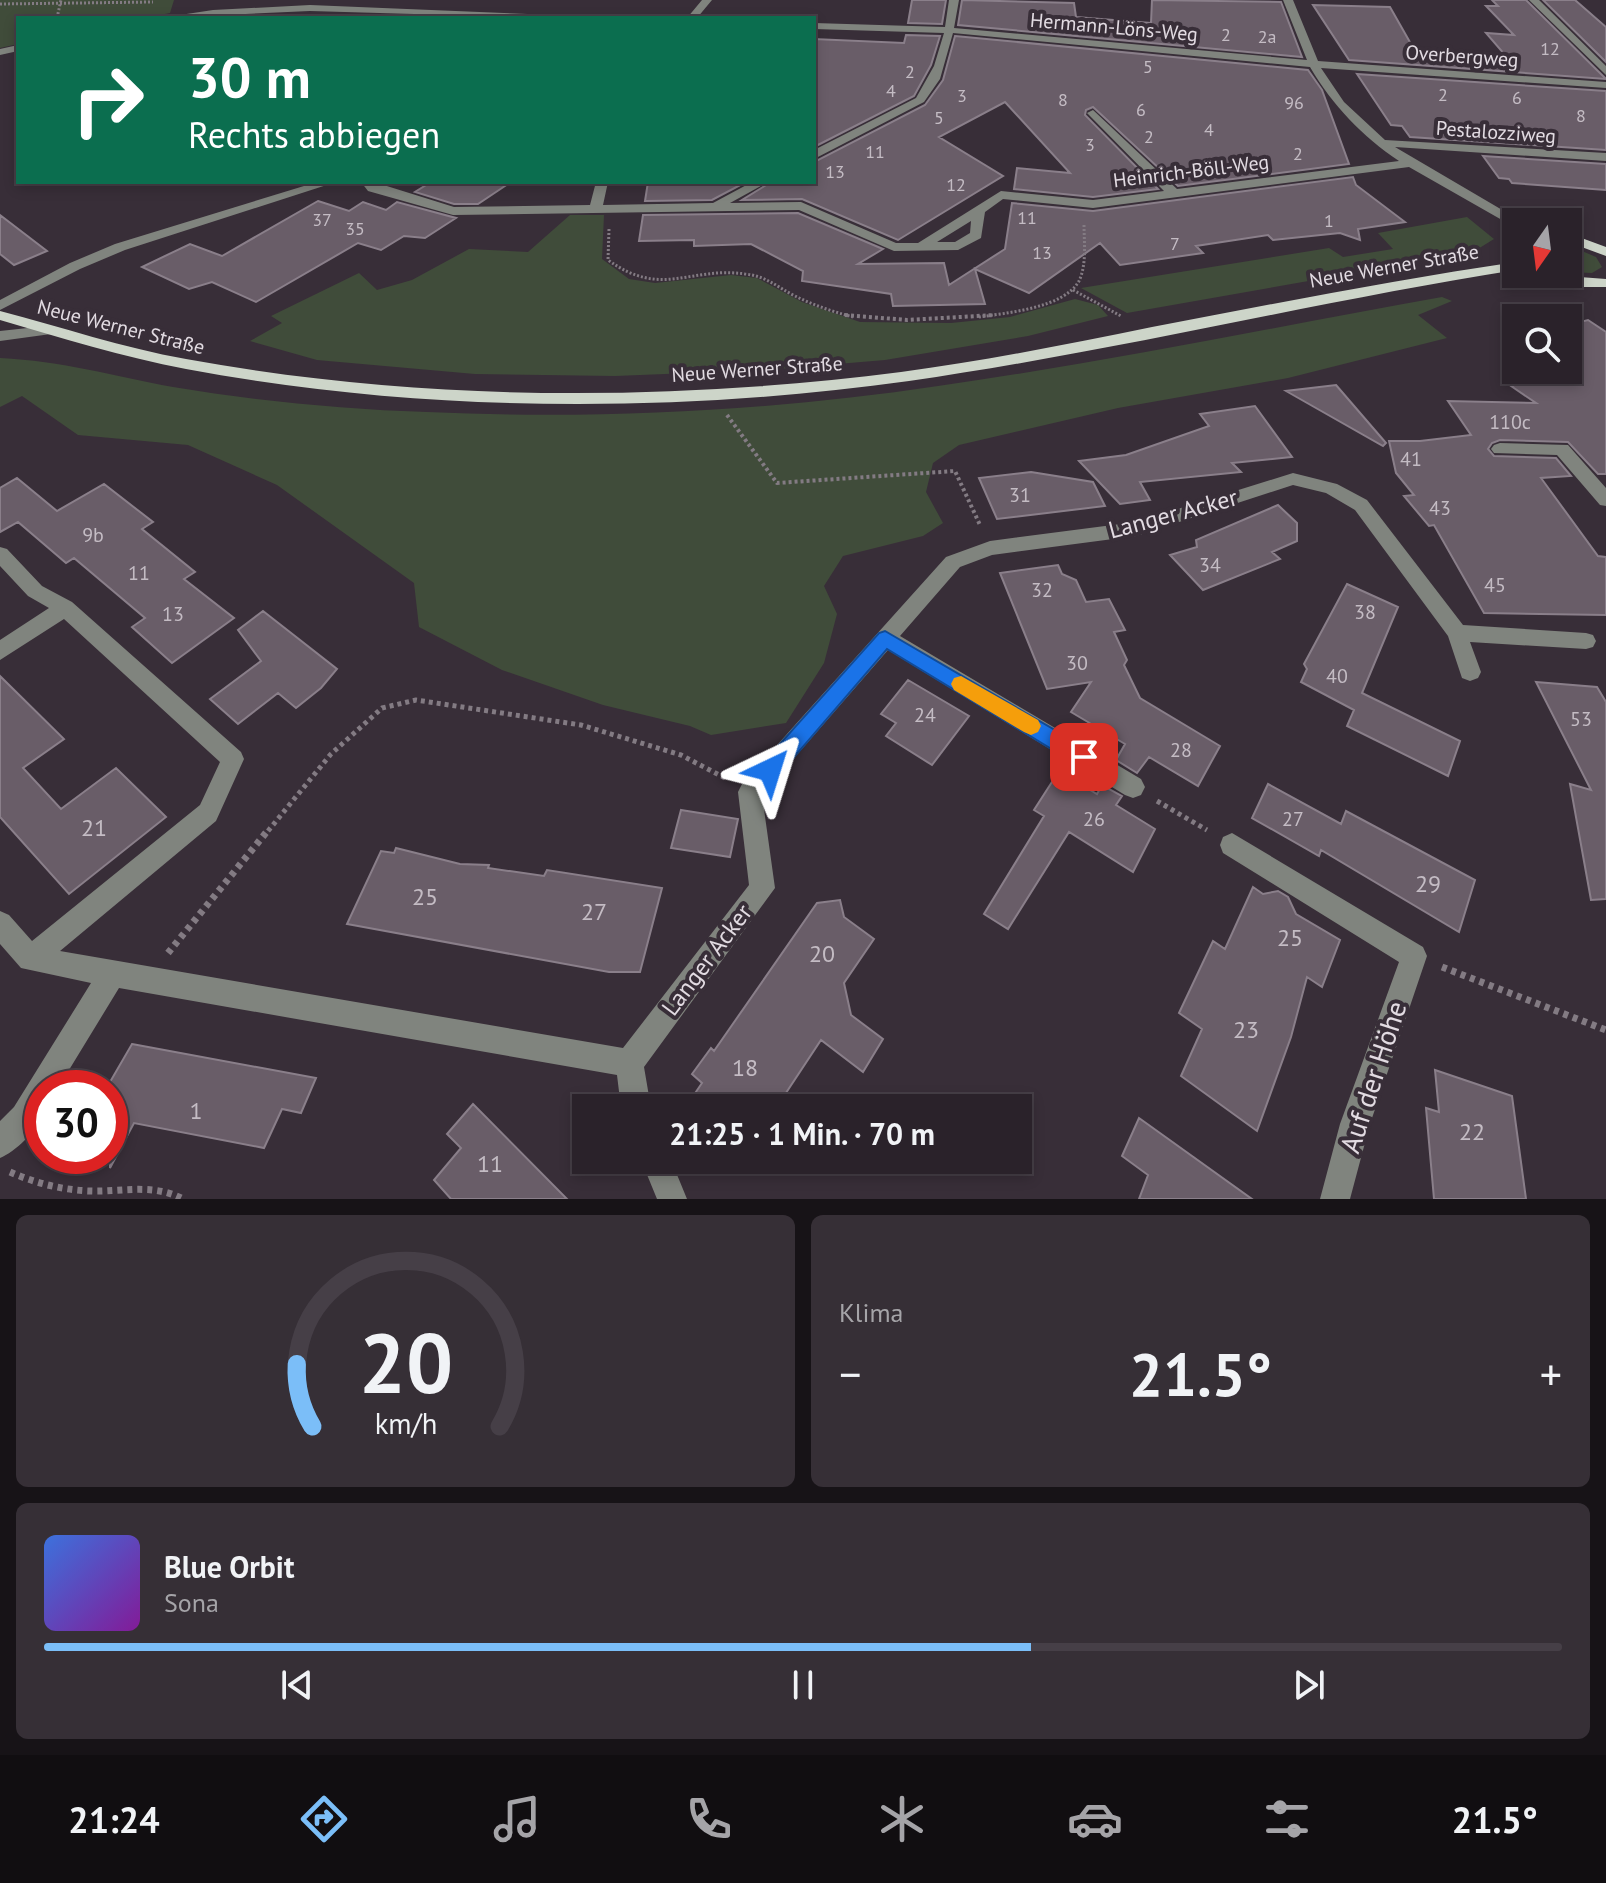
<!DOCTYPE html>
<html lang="de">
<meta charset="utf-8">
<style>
:root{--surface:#2a222a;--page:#362f36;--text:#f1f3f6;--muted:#a5a4a8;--line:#463f47;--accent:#7bbef8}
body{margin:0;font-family:"PT Sans",sans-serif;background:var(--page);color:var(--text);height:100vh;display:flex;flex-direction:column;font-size:30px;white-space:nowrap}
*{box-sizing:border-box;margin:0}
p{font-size:26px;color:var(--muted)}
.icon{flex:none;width:44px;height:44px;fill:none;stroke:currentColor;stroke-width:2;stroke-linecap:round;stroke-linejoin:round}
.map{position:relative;height:1199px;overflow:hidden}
.details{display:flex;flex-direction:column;gap:16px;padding:16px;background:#171317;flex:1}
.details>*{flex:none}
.top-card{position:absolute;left:16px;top:16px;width:800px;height:168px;border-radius:0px;box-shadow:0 4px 12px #0003,0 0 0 2px var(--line);background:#0b6e4f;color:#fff;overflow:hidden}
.needle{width:52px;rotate:194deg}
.fabs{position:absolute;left:1502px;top:208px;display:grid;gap:16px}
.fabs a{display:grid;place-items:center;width:80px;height:80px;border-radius:0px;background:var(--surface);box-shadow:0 4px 12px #0003,0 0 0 2px var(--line);font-size:40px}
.speed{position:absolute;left:24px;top:1070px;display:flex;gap:16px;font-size:40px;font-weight:700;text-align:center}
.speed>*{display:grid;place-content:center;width:104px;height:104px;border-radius:50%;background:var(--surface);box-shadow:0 4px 12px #0003,0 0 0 2px var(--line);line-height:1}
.speed .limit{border:12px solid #d22;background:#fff;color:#111}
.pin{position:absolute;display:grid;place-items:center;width:68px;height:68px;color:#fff;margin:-34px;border-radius:16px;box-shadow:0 4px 12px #0006}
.me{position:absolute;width:88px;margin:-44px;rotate:41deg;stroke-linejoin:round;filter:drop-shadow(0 0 6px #0008)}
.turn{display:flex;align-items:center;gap:28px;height:168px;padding:0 40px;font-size:36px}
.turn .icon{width:104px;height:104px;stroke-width:2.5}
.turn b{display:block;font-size:56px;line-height:68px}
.big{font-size:60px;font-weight:700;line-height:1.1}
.details .widget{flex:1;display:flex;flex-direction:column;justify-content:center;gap:12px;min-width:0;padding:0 28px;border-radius:12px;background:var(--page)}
.details .dial{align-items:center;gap:0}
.dial svg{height:208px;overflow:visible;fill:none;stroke:var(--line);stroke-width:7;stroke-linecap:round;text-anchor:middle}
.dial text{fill:var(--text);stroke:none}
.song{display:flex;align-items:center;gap:24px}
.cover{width:96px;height:96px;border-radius:12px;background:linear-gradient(135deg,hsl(220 70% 55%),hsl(290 70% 35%))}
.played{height:8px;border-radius:4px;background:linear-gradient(90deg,var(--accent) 65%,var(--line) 65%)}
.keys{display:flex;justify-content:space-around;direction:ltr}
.heat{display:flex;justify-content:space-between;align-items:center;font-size:44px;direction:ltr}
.details .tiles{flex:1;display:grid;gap:16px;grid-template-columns:1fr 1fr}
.widget:last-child{grid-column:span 2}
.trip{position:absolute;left:572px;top:1094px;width:460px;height:80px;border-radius:0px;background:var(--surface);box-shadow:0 4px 12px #0003,0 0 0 2px var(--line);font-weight:700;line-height:80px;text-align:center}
.dock{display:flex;height:128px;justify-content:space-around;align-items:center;background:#110e11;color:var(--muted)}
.dock .icon{width:56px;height:56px}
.dock .current{color:var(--accent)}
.dock b{font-size:36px;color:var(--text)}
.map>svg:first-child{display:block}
.green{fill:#404c3a}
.building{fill:#695d68;stroke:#8a7f8a;stroke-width:2}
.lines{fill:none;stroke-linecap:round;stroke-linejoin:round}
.path-far3{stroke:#837b83;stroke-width:3;stroke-dasharray:2 2;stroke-linecap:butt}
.path-far2{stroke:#837b83;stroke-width:4;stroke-dasharray:3 3;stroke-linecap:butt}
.path-far1{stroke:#837b83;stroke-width:5;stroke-dasharray:4 4;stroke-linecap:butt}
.path{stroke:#837b83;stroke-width:7;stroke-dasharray:5 5;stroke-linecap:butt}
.minor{fill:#80847e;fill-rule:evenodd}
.major{fill:#cdd5c9;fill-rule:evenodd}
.route{fill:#1a73e8;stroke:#114b97;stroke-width:2}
.slow{fill:#f59e0b}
.labels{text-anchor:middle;stroke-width:8;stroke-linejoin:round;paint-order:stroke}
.far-number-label{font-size:18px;fill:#c4bcc4}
.far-street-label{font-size:20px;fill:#e2dbe2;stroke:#382e38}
.number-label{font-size:20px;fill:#c4bcc4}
.street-label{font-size:24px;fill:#e2dbe2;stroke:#382e38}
.near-number-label{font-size:24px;fill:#c4bcc4}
.near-street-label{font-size:28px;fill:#e2dbe2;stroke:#382e38}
</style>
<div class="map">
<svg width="1606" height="1199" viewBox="0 0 1606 1199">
<rect width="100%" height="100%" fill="#382e38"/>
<path class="green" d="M 0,0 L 174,0 L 170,13 L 144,18 L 18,18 L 18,44 L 0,48 Z
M 570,215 L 604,215 L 602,259 L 629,279 L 655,283 L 731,275 L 757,278 L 802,302 L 860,322 L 951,323 L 1010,317 L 1075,299 L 1098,305 L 1108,316 L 1028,336 L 885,360 L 766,370 L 615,376 L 475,374 L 317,360 L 250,341 L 282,323 L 271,316 L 359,273 L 377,290 L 412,280 L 469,249 L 528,252 Z
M 1467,217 L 1494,239 L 1473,252 L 1127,313 L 1081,288 L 1329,248 L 1343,257 L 1393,249 L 1378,233 Z
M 1568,245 L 1596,257 L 1602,267 L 1592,273 L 1568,272 Z
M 1442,297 L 1452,301 L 1418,315 L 1447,338 L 1288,378 L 1118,408 L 959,445 L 933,463 L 926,492 L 943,523 L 923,536 L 843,556 L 824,586 L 837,614 L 824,663 L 786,723 L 711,735 L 690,726 L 603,705 L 502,670 L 419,627 L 414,583 L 277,485 L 188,445 L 78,435 L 22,396 L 0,407 L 0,358 C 62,361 113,376 173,387 C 257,401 342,409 427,412 C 597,420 770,411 938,386 C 1107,362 1275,327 1442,297 Z"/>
<path class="building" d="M 912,0 L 946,0 L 942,24 L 908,23 Z
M 962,0 L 1074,3 L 1076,17 L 1151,23 L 1152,0 L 1281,2 L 1302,57 L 958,25 Z
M 1492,0 L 1526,0 L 1606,79 L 1349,60 L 1313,5 L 1390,7 L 1415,51 L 1506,56 L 1486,33 L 1514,35 L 1486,6 L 1498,6 Z
M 1543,0 L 1575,0 L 1606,27 L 1606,62 Z
M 906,35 L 940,36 L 931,65 L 914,96 L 814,147 L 814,39 L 904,43 Z
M 955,36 L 1308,70 L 1322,90 L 1349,164 L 1178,186 L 1093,107 L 1086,110 L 1085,115 L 1158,189 L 1093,197 L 1014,189 L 1017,168 L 1070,173 L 1005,102 L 939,137 L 1003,176 L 898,240 L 802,199 L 742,200 L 771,182 L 814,182 L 814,162 L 925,105 L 943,80 Z
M 1357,74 L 1606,91 L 1606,150 L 1410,137 L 1402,126 L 1391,125 Z
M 1483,156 L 1606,164 L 1606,190 L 1512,183 L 1509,179 L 1499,178 Z
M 1353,177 L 1356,185 L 1405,222 L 1358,229 L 1360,240 L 1340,233 L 1273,240 L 1268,235 L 1196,246 L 1203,253 L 1120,265 L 1100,243 L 1029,293 L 975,269 L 985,304 L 893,306 L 891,294 L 802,281 L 803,271 L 751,244 L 694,246 L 694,240 L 639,241 L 643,215 L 798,213 L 883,249 L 858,264 L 944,263 L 949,285 L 1005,249 L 1012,203 L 1093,211 Z
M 431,182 L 511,182 L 478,204 L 454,204 L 415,192 Z
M 648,182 L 746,182 L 712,200 L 645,201 Z
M 318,201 L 349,211 L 363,202 L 386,210 L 397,202 L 456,218 L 425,238 L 404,236 L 381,250 L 358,243 L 256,302 L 212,282 L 189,289 L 142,267 L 190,244 L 222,256 Z
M 0,215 L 47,251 L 14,265 L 0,254 Z
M 1588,320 L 1606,332 L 1606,474 L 1598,474 L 1568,442 L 1500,440 L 1492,443 L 1488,449 L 1494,456 L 1556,458 L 1571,476 L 1541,478 L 1598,556 L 1606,557 L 1606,615 L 1484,613 L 1434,525 L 1429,526 L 1404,496 L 1414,495 L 1396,473 L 1389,441 L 1420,441 L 1471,435 L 1448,401 L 1536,403 L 1511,386 L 1568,371 L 1568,325 Z
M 1336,385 L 1386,443 L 1383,446 L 1286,391 Z
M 1255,406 L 1292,457 L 1232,463 L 1241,472 L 1140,482 L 1150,500 L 1120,504 L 1079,461 L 1126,455 L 1209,426 L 1200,414 Z
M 1031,472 L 1093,482 L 1105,506 L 997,519 L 979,478 Z
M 17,478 L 57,511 L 104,484 L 153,522 L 142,529 L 195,572 L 184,579 L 234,618 L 172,663 L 132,627 L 145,618 L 74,558 L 66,563 L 18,522 L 0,532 L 0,488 Z
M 1278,505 L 1297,523 L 1297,541 L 1272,552 L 1280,559 L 1203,590 L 1170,555 L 1197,547 L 1196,540 Z
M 1058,565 L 1062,574 L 1076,580 L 1086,602 L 1109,599 L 1125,630 L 1114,632 L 1127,660 L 1124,665 L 1140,698 L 1220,746 L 1198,786 L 1149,757 L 1137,773 L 1116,760 L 1125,744 L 1071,712 L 1091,682 L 1047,689 L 1000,573 Z
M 1347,584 L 1398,607 L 1362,693 L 1460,741 L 1448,776 L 1347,726 L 1354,710 L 1301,682 L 1307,669 L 1304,664 Z
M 263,611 L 337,669 L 321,688 L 296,708 L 278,693 L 238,724 L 210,699 L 261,661 L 238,630 Z
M 0,676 L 64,739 L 23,768 L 61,809 L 116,768 L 166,817 L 69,894 L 0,817 Z
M 908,680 L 969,716 L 932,765 L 886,736 L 896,723 L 881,714 Z
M 1536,682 L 1597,687 L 1606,702 L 1606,899 L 1591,900 L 1570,784 L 1591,790 Z
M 1059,771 L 1097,794 L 1102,785 L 1122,796 L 1116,805 L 1155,829 L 1133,872 L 1069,832 L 1008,929 L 984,914 L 1044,816 L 1034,810 Z
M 1268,784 L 1341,824 L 1346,811 L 1475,880 L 1459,932 L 1321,850 L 1319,856 L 1252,818 Z
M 681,810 L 738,819 L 730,857 L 671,848 Z
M 396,848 L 460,864 L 489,865 L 488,868 L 544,876 L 547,870 L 662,888 L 640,972 L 609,972 L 347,924 L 381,851 L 394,853 Z
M 1253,887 L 1263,894 L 1278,891 L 1288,897 L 1296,914 L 1340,940 L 1322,987 L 1307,977 L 1291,1037 L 1257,1131 L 1181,1076 L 1202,1029 L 1179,1013 L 1213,941 L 1225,949 Z
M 840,900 L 844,917 L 874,939 L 844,983 L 851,1015 L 883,1039 L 863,1072 L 821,1040 L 776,1108 L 685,1108 L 702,1083 L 692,1074 L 711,1048 L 714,1051 L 817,903 Z
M 132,1044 L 316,1078 L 301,1113 L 282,1109 L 264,1148 L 134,1123 L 110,1168 L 110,1082 Z
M 1435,1070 L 1512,1096 L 1526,1199 L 1434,1199 L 1426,1108 L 1439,1112 Z
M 473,1104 L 567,1199 L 451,1199 L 434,1180 L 461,1148 L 447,1134 Z
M 1139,1118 L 1252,1199 L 1139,1199 L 1148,1175 L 1122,1156 Z"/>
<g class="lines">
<path class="path-far3" d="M 0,4 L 153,2
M 57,18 L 61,0
M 609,229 L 608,260 C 662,299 690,266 745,274 C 766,276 777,287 795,296 C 813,305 834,312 853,317
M 1073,290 L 1121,316
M 979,317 C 1006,313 1064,308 1079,281 C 1087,264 1084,242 1084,224"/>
<path class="path-far2" d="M 845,315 L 907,320 L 995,315
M 727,415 L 777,483 L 955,471 L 980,525"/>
<path class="path-far1" d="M 1157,801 L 1207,830
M 268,831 L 331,754 L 382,708 L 416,700 L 581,725 L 681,755 L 725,778"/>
<path class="path" d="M 168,953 L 269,829
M 1442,967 L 1606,1030
M 10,1172 C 35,1183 62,1190 90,1191 C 122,1192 153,1183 183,1199"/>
<path class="minor" d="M 702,0 L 712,0 L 697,18 L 687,18 Z
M 949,0 L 959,0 L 954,28 L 1307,60 L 1283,0 L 1293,0 L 1318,61 L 1606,82 L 1606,88 L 1321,68 L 1344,102 L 1385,140 L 1606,153 L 1606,161 L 1395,147 L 1521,221 L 1516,222 L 1516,228 L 1409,167 L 1093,208 L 1003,199 L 985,212 L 981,238 L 958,250 L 894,251 L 799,210 L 453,215 L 368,191 L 361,182 L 374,182 L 454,207 L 590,205 L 596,182 L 608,182 L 603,205 L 713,203 L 752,182 L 768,182 L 730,203 L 801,202 L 896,243 L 918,243 L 1001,191 L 1093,200 L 1164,191 L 1089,115 L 1087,113 L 1093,110 L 1177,189 L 1399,161 C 1362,136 1333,106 1310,67 L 953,33 L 940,79 L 924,102 L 814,159 L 814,150 L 916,98 L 934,66 L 944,33 L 814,29 L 814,23 L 945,27 ZM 971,221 L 970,233 L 955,242 L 937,242 Z
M 1529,0 L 1539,0 L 1606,66 L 1606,75 Z
M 310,5 L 553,15 L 558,18 L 310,11 L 160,18 L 213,10 Z
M 18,45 L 18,51 L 0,55 L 0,49 Z
M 317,182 L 336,182 L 125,250 L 80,269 L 0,310 L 0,300 L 70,263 L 115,244 Z
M 46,326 L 54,331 L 51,334 L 0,341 L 0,331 Z
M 1500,443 L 1568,445 L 1606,488 L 1606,506 L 1600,505 L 1557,455 L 1494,453 L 1491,449 L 1494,445 Z
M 1293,473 L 1337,484 L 1367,500 L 1463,625 L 1586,633 L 1593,635 L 1596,641 L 1593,647 L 1586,649 L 1470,642 L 1481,672 L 1478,678 L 1470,681 L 1462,678 L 1448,636 L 1355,510 L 1326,493 L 1293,485 L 1136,536 L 992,555 L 960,567 L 900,636 L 1141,779 L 1145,787 L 1141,795 L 1133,798 L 1125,795 L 888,650 L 762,795 L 775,888 L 644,1067 L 651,1108 L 621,1108 L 617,1075 L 119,988 L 58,1088 L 42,1088 C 42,1096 44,1108 42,1115 C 37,1131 15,1152 0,1158 L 0,1121 L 14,1107 L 91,983 L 21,968 L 0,944 L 0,911 L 9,915 L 32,941 L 200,805 L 220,762 L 64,619 L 0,660 L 0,640 L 49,608 L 28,596 L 0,566 L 0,547 L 7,549 L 42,586 L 72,602 L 241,752 L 244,759 L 216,821 L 60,951 L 623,1048 L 749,885 L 738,792 L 742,784 L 946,557 L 990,541 L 1136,522 Z
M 1232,833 L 1423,947 L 1427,956 L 1370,1124 L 1350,1199 L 1320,1199 L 1340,1124 L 1399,962 L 1223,853 L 1220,845 L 1223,837 Z
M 641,1160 L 671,1160 L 687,1199 L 657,1199 Z"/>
<path class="major" d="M 1568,233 L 1606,247 L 1606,256 L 1568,242 Z
M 1516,262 L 1516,270 C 1313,302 1112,352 909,381 C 671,414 423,413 186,369 C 123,357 61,338 0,320 L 0,311 C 62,327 123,348 186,359 C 421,402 665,402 901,372 C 985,361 1068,344 1152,327 C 1273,304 1394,280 1516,262 Z
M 1540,274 L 1606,279 L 1606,287 L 1582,287 Z"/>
</g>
<path class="route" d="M 885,631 L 1091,751 L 1094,757 L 1091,764 L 1084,767 L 1076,764 L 887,649 L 777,777 L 770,780 L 762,777 L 759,770 L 762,764 L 879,633 Z"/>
<path class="slow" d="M 961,676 L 1038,720 L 1041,726 L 1038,732 L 1031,735 L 1024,732 L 954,690 L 951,684 L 954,678 Z"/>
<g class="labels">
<g class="far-number-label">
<text x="1226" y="41">2</text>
<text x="1267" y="43">2a</text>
<text x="1550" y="55">12</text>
<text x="1148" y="73">5</text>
<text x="910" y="78">2</text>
<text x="891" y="97">4</text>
<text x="1443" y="101">2</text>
<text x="962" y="102">3</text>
<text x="1517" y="104">6</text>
<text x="1063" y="106">8</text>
<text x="1294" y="109">96</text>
<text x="1141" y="116">6</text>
<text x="1581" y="122">8</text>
<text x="939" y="124">5</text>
<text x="1209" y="136">4</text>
<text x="1149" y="143">2</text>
<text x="1090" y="151">3</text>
<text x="875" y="158">11</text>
<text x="1298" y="160">2</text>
<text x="835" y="178">13</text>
<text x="956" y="191">12</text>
<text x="1027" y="224">11</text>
<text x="322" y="226">37</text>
<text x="1329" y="227">1</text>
<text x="355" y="235">35</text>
<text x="1175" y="250">7</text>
<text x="1042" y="259">13</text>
</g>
<g class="far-street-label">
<text transform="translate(1114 27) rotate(5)" y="7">Hermann-Löns-Weg</text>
<text transform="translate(1462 56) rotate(4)" y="7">Overbergweg</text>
<text transform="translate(1496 132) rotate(4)" y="7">Pestalozziweg</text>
<text transform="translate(1191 171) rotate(-7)" y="7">Heinrich-Böll-Weg</text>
<text transform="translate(1394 266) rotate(-10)" y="7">Neue Werner Straße</text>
<text transform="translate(121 327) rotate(14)" y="7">Neue Werner Straße</text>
<text transform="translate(757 369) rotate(-4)" y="7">Neue Werner Straße</text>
</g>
<g class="number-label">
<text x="1510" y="429">110c</text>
<text x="1411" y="466">41</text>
<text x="1020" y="502">31</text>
<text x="1440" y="515">43</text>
<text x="93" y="542">9b</text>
<text x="1210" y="572">34</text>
<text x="139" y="580">11</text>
<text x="1495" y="592">45</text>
<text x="1042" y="597">32</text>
<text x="1365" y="619">38</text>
<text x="173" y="621">13</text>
<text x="1077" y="670">30</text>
<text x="1337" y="683">40</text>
<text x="925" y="722">24</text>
<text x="1581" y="726">53</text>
<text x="1181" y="757">28</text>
<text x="1094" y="826">26</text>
<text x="1293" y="826">27</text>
</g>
<g class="street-label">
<text transform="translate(1173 514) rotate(-15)" y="8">Langer Acker</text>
<text transform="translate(707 960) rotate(-53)" y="8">Langer Acker</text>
</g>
<g class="near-number-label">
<text x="94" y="836">21</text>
<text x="1428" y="892">29</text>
<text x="425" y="905">25</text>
<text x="594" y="920">27</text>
<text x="1290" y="946">25</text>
<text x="822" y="962">20</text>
<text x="1246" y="1038">23</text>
<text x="745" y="1076">18</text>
<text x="196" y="1119">1</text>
<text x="1472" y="1140">22</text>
<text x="490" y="1172">11</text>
</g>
<g class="near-street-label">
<text transform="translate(1373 1077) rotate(-72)" y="10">Auf der Höhe</text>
</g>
</g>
</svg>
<div class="fabs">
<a><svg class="needle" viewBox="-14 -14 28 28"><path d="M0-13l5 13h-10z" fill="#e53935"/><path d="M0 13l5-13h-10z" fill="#a5a4a8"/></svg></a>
<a><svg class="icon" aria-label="search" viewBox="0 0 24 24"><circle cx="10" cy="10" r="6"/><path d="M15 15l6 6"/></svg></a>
</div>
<div class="speed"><div class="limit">30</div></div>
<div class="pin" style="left:1084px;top:757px;background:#d93025"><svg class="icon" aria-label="arrive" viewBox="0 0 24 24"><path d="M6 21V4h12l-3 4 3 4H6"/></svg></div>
<svg class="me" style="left:770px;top:770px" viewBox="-20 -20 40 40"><path d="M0-17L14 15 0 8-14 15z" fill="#1a73e8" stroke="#fff" stroke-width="4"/></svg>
<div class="trip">21:25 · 1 Min. · 70 m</div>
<div class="top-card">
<div class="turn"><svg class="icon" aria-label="right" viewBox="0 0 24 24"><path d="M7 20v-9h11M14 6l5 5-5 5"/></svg><div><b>30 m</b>Rechts abbiegen</div></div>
</div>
</div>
<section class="details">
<div class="tiles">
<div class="widget dial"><svg viewBox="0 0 100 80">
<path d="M14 69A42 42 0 1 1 86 69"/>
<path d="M14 69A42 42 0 0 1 8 45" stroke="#7bbef8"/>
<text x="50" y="56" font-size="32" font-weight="700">20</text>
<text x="50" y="72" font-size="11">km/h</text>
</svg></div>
<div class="widget"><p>Klima</p>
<div class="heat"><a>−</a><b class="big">21.5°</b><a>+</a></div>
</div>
<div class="widget">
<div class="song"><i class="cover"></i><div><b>Blue Orbit</b><p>Sona</p></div></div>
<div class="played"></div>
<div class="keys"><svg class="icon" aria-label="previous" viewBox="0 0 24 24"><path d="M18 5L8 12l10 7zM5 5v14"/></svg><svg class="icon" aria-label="pause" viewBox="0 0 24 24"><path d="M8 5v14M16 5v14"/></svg><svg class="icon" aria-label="next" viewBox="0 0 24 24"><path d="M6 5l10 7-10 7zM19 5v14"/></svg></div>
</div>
</div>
</section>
<nav class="dock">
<b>21:24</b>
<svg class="icon current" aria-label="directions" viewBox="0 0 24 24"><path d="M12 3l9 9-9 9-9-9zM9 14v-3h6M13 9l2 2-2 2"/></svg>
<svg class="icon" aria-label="music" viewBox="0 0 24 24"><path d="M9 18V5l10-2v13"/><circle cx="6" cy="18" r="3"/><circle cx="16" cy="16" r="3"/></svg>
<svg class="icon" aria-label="phone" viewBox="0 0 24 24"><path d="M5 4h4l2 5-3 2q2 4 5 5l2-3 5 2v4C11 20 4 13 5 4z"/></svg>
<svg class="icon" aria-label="climate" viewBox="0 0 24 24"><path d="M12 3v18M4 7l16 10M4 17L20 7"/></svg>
<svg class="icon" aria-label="car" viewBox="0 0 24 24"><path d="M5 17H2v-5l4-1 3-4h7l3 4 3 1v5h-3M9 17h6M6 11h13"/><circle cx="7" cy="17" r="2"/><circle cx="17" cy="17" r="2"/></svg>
<svg class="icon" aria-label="filters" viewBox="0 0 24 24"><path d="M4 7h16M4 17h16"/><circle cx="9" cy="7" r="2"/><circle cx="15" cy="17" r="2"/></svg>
<b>21.5°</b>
</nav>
